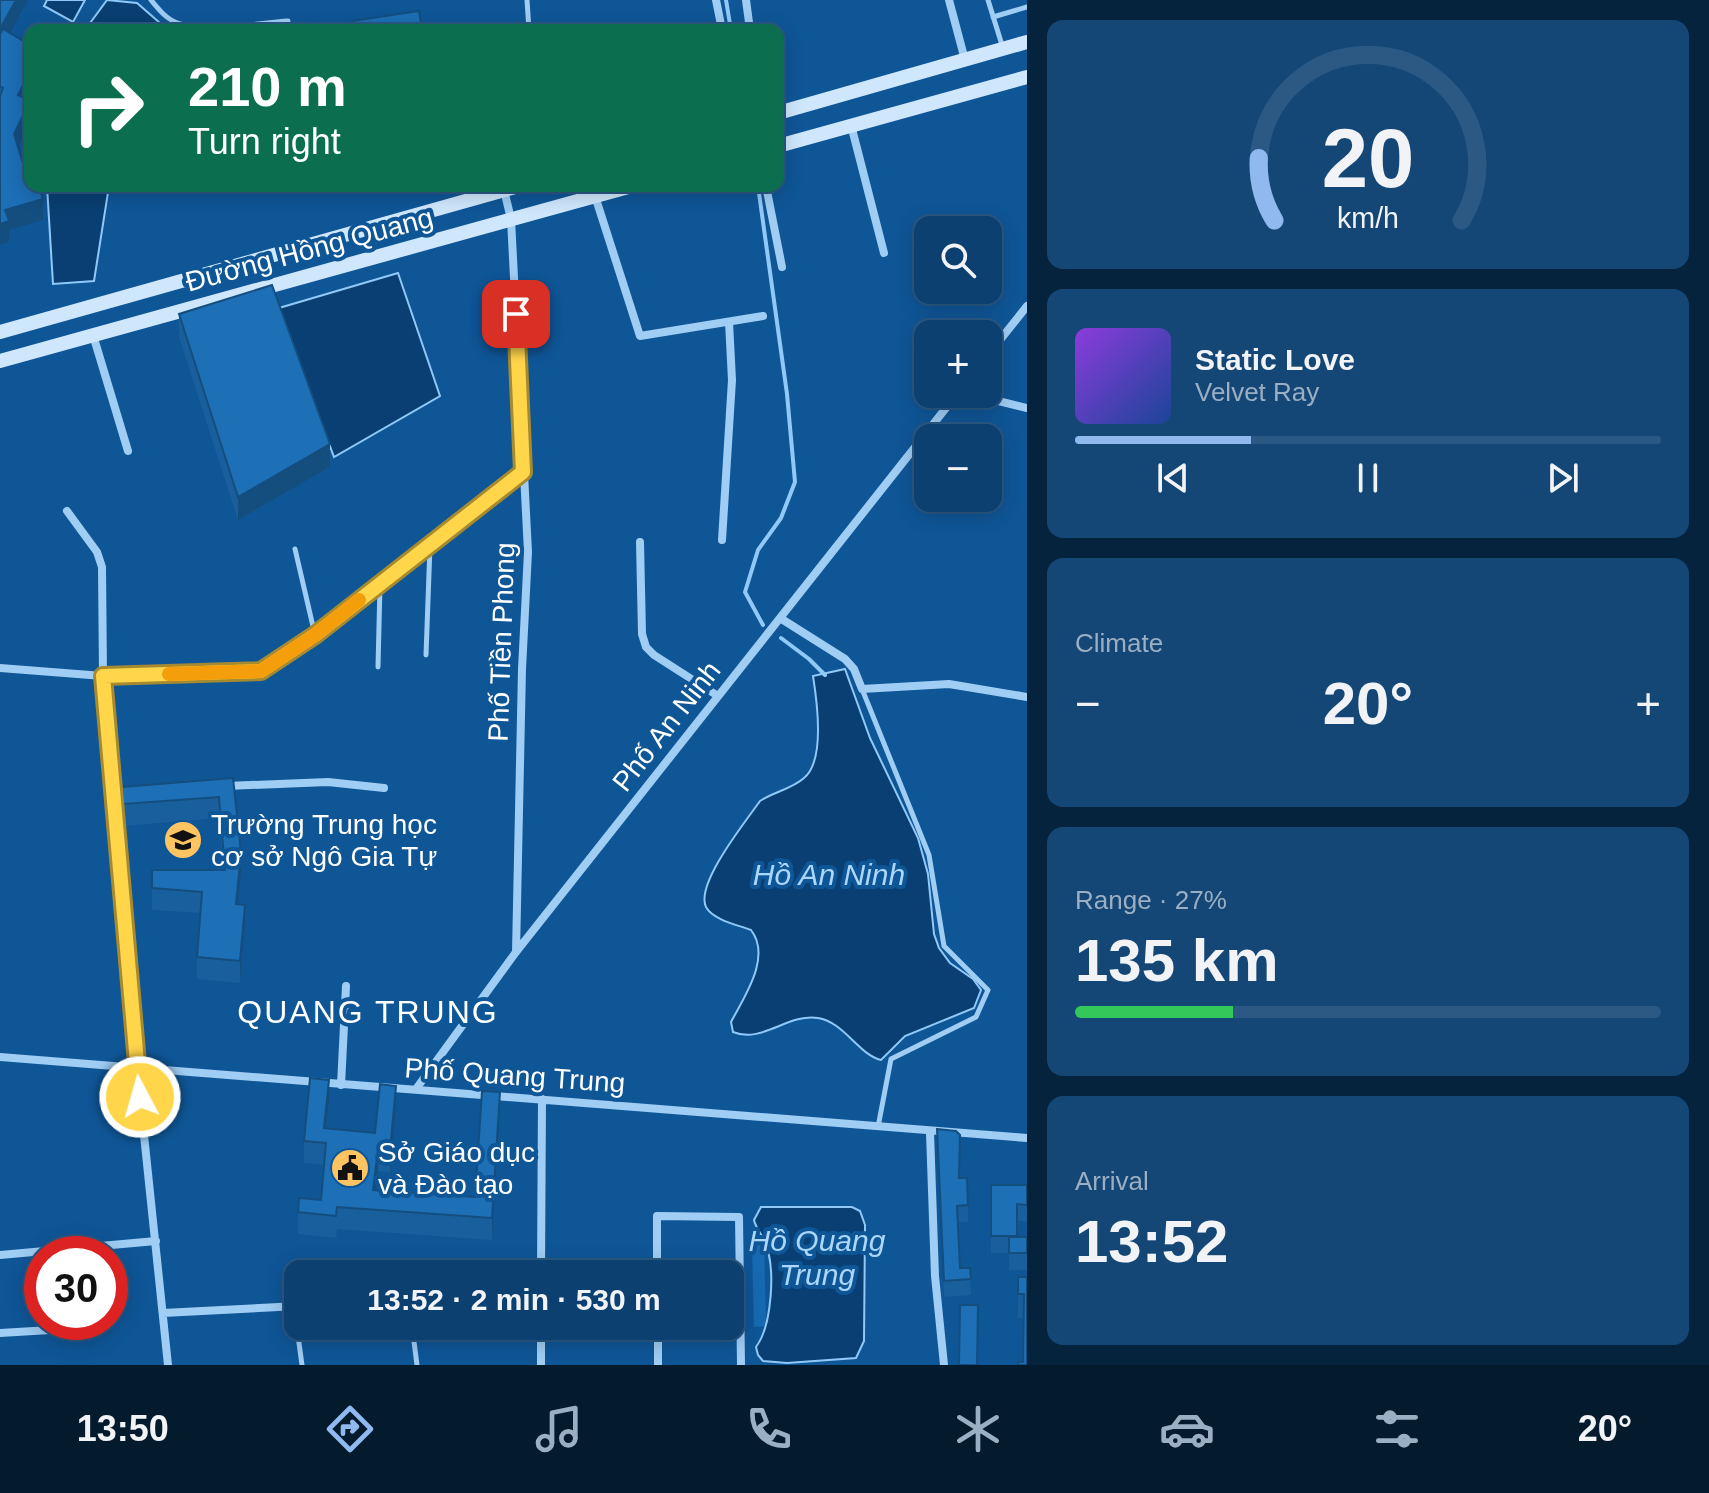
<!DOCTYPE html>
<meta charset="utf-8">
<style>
:root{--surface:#0b4071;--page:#144776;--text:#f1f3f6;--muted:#9aafc3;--line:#2b5984;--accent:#90b9f0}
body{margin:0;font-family:Helvetica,sans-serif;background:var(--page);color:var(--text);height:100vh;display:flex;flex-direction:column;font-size:30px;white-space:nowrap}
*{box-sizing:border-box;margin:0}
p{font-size:26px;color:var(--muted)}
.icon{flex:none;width:44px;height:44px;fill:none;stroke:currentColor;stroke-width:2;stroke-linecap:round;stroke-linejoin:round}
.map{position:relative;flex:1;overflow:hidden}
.side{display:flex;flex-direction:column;gap:20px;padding:20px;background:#06233e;width:682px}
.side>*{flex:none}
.hud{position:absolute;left:24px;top:24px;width:760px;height:168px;border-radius:16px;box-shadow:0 4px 20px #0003,0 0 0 2px var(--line);background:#0b6e4f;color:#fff;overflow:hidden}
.fabs{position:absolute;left:914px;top:216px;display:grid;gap:16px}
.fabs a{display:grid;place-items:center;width:88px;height:88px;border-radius:16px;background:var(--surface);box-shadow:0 4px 20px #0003,0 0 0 2px var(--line);font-size:40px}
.speed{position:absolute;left:24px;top:1236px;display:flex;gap:16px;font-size:40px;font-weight:700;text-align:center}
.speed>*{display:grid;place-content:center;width:104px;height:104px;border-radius:50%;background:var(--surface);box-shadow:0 4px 20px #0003,0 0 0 2px var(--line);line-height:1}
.speed .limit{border:12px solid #d22;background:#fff;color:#111}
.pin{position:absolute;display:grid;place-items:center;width:68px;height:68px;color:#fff;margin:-34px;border-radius:16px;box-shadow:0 4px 12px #0006}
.me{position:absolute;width:88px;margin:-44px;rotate:354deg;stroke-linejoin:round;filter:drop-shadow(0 0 6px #0008)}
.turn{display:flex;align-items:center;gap:28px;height:168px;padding:0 32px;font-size:36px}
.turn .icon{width:104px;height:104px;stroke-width:2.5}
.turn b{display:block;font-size:56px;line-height:68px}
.big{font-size:60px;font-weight:700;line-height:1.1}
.side .card{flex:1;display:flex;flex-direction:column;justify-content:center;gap:12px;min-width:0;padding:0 28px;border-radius:16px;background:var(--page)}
.side .dial{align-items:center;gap:0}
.dial svg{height:208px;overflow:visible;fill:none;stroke:var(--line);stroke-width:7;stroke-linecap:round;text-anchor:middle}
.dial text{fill:var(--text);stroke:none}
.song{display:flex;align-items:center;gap:24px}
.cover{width:96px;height:96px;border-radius:12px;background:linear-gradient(135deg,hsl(270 70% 55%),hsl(220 70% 35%))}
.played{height:8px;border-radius:4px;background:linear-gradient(90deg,var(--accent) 30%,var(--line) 30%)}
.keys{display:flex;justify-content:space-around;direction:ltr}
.heat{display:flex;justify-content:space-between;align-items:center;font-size:44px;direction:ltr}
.charge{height:12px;border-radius:6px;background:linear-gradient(90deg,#34c759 27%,var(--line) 0)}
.trip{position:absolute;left:284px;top:1260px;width:460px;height:80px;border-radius:16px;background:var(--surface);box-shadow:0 4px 20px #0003,0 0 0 2px var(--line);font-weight:700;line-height:80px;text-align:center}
.menu{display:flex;height:128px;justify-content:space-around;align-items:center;background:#041a2d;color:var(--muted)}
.menu .icon{width:56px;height:56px}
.menu .selected{color:var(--accent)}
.menu b{font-size:36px;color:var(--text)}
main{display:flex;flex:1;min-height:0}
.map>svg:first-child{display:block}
.green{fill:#176ab1}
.water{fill:#093f72;stroke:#90c9f8;stroke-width:2}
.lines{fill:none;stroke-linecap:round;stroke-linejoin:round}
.stream{stroke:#90c9f8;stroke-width:4}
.lane{stroke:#9fcdf4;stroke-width:5}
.street{stroke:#9fcdf4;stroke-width:8}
.secondary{stroke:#cfe7fd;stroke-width:14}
.wall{fill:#195f9d}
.shaded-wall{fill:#144e7f}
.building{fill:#1d6fb6;stroke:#144e7f;stroke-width:2}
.route-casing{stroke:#a68a30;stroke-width:20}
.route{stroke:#ffd54a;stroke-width:14}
.slow{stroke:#f59e0b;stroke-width:14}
.labels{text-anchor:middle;stroke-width:8;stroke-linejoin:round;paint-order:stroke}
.street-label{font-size:28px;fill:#fff;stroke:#0f5697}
.poi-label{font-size:28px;fill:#fff;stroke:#0f5697;text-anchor:start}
.water-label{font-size:30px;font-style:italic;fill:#abd7fb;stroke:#0f5697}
.quarter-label{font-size:32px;letter-spacing:2px;fill:#fff;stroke:#0f5697}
</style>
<main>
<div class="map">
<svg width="1027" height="1365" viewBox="0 0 1027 1365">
<rect width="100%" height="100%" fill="#0f5697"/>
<path class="green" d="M 764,1244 L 766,1326 L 754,1327 L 752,1245 Z"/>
<path class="water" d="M 47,0 L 85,0 L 73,22 L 44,6 Z
M 107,0 L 137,3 L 168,30 L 85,30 Z
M 47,186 L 109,186 L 94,281 L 53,284 Z
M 398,273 L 440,396 L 334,457 L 279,308 Z
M 845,669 L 870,738 L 918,838 L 928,874 L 934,934 L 939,948 L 950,963 L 973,979 L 981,990 L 974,1008 L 905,1036 L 881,1060 C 859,1055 844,1022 818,1018 C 788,1013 762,1044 733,1032 L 731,1022 C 744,997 772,957 751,930 C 738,925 713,920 706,907 C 695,884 746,821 760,801 C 773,792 792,789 804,778 C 825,761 817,701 813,676 Z
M 761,1207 L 852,1207 L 860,1211 L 865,1225 L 864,1341 L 856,1358 L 787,1363 L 763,1361 L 758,1355 L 756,1347 C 772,1326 776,1267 765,1243 C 762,1234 756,1229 754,1220 Z"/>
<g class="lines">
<path class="stream" d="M 726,0 L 731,30
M 758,186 L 787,394 L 795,482 L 781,518 L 758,550 L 745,592 L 763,625
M 781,638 L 809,659 L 825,675"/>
<path class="lane" d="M 151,0 C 159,10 167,20 180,24 C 210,33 257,23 288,21
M 527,0 L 529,30
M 988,0 L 1002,45
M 993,17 L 1027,7
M 295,549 L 315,635
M 426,655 L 430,546
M 378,667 L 380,585
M 103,676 L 261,671 L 315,635 L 523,472
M 862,689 L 929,855 L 944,946 L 988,990 L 976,1017 L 891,1059 L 878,1127
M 294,1306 L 302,1365
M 412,1326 L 417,1365"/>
<path class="street" d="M 716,0 L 722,30
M 746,0 L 750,30
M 949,0 L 965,60
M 851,125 L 884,253
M 766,186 L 782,267
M 504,190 L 511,219 L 528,552 L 522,669 L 516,952
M 595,196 L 640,336 L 763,316
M 93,335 L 128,451
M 988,355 L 1027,306
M 970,394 L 1027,408
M 67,511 L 97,552 L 102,567 L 103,676 L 137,1068 L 168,1365
M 722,540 L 732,380 L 729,322
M 640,542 L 642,634 L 646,647 L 654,655 L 718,696
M 780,618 L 845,659 L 854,669 L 862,689 L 949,684 L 1027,697
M 0,668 L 103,676
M 226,786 L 328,782 L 384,788
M 0,1057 L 1027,1138
M 341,1085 L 346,986
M 416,1089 L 516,952 L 957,394
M 930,1133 L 935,1276 L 944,1365
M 0,1255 L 156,1241
M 541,1274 L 542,1099
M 657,1274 L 657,1216 L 739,1217 L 741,1365
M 163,1313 L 298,1306
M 541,1326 L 541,1365
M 658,1326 L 658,1365
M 0,1333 L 67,1329 L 74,1322"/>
<path class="secondary" d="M 778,113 L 1027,42
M 778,146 L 1027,77
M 0,332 L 519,186
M 0,361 L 632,186"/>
</g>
<path class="wall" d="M 0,0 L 28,0 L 10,34 L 30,45 L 30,97 L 28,96 L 26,99 L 30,122 L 18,147 L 43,220 L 9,230 L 9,242 L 0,245 Z
M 179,314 L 330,467 L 238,520 L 179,337 Z
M 233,778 L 241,873 L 238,904 L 245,926 L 240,983 L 197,979 L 197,957 L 200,913 L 152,910 L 152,870 L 223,870 L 219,818 L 123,826 L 122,809 L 122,787 Z
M 329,1102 L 326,1128 L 375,1133 L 396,1108 L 390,1172 L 378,1171 L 376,1190 L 475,1197 L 500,1114 L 492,1240 L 337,1229 L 336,1238 L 298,1234 L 298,1212 L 321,1200 L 324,1165 L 304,1163 L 304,1141 Z
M 937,1129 L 959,1178 L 968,1205 L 968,1222 L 958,1222 L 960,1268 L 970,1268 L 971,1295 L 944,1297 Z
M 991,1185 L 1027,1185 L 1027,1221 L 1017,1221 L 1017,1237 L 1027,1237 L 1027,1270 L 1009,1270 L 1009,1253 L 991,1253 Z
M 1018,1277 L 1027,1277 L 1023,1362 L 1023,1318 L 1018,1318 Z"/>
<path class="shaded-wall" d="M 16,0 L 28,0 L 0,53 L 0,29 Z
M 28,75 L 28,96 L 18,116 L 18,95 Z
M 30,101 L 30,122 L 14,155 L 14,134 Z
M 43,199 L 43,220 L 9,230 L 9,242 L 0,245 L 0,224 L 5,210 Z
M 330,444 L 330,467 L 238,520 L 238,497 Z
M 241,852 L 241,873 L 236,926 L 236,904 Z
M 245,905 L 245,926 L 240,983 L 240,961 Z
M 329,1080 L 329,1102 L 324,1143 L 324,1128 Z
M 396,1086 L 396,1108 L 390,1172 L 390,1150 Z
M 500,1092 L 500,1114 L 492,1240 L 492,1218 Z
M 378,1149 L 378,1171 L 373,1212 L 373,1190 Z"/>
<path class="building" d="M 0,0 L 16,0 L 0,29 Z
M 419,11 L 422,30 L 354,30 L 352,21 Z
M 313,22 L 315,30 L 284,30 Z
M 3,29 L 30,45 L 30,76 L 28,75 L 18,95 L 30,101 L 14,134 L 23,163 L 30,161 L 30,186 L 39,186 L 43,199 L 5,210 L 9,221 L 0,224 L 0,96 L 3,88 L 0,86 L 0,34 Z
M 272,285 L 330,444 L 238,497 L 179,314 Z
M 233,778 L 241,852 L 236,904 L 245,905 L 240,961 L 197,957 L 202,892 L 152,888 L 152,870 L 225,870 L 219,797 L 123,804 L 122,787 Z
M 310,1078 L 329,1080 L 324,1128 L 375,1133 L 380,1084 L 396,1086 L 390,1150 L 378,1149 L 373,1190 L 475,1197 L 482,1091 L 500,1092 L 492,1218 L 337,1207 L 336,1216 L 298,1212 L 299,1198 L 321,1200 L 326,1143 L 304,1141 Z
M 937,1129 L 956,1131 L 960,1135 L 959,1178 L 967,1178 L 968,1205 L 957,1206 L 960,1268 L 970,1268 L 971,1279 L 944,1281 Z
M 991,1185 L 1027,1185 L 1027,1205 L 1017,1204 L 1017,1236 L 991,1236 Z
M 1009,1237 L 1027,1237 L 1027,1253 L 1009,1253 Z
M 1018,1277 L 1027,1277 L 1027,1365 L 1018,1365 L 1018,1362 L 1023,1362 L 1024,1294 L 1018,1294 Z
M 960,1305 L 978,1305 L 977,1365 L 959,1365 Z"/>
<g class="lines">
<g class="route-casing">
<path id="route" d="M 140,1097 L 103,676 L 261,671 L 315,635 L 523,472 L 516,314"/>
</g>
<use href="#route" class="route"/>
<path class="slow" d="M 169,674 L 261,671 L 315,635 L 359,600"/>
</g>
<defs>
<g id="school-disc" transform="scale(2)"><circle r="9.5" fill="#ffc462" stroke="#0f5697"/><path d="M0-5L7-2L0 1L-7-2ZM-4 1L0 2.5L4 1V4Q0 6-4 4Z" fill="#111"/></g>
<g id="civic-disc" transform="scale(2)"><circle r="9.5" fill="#ffc462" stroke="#0f5697"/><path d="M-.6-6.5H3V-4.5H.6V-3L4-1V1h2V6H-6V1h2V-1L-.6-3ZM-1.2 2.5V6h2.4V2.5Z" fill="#111"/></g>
</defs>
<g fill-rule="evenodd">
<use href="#school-disc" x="183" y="840"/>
<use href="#civic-disc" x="350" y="1168"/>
</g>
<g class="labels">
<g class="street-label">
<text transform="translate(309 249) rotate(-15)" y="10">Đường Hồng Quang</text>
<text transform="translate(501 642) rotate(-88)" y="10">Phố Tiền Phong</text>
<text transform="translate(666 726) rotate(-52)" y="10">Phố An Ninh</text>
<text transform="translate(515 1075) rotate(4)" y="10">Phố Quang Trung</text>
</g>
<g class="poi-label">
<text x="211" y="834">Trường Trung học<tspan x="211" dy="32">cơ sở Ngô Gia Tự</tspan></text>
<text x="378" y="1162">Sở Giáo dục<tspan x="378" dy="32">và Đào tạo</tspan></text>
</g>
<g class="water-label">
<text x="829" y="885">Hồ An Ninh</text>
<text x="817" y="1251">Hồ Quang<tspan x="817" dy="34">Trung</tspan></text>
</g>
<g class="quarter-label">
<text x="368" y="1023">QUANG TRUNG</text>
</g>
</g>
</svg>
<div class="fabs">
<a><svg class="icon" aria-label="search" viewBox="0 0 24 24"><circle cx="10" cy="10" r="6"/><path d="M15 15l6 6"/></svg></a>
<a>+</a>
<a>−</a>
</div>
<div class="speed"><div class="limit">30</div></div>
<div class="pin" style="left:516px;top:314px;background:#d93025"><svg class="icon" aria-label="arrive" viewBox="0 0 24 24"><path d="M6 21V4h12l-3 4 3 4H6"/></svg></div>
<svg class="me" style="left:140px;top:1097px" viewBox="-20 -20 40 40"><circle r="17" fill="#ffd54a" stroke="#fff" stroke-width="3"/><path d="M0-11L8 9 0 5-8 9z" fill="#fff"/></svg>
<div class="trip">13:52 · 2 min · 530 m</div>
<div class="hud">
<div class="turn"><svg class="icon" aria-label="right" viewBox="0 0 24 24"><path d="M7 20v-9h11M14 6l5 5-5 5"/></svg><div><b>210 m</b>Turn right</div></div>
</div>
</div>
<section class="side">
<div class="card dial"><svg viewBox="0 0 100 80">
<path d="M14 69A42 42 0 1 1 86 69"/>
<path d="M14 69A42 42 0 0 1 8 45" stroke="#90b9f0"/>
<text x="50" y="56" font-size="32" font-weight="700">20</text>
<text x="50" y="72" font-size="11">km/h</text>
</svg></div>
<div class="card">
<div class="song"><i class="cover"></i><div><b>Static Love</b><p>Velvet Ray</p></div></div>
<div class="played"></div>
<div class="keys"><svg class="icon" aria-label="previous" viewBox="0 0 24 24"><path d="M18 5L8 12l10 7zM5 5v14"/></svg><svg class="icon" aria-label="pause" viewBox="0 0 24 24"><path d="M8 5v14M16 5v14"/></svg><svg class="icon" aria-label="next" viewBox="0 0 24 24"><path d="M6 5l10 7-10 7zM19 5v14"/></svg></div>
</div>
<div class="card"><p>Climate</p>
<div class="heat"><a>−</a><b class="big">20°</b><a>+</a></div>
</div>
<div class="card"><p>Range · 27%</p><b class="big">135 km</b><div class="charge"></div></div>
<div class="card"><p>Arrival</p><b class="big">13:52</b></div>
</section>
</main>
<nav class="menu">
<b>13:50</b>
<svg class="icon selected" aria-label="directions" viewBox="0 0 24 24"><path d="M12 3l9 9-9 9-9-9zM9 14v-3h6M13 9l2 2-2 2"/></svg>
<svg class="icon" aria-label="music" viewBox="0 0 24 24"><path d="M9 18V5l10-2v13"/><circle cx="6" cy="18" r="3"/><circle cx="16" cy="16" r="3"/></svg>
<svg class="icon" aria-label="phone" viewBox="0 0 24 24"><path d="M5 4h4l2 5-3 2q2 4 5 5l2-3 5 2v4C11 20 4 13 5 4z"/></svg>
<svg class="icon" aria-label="climate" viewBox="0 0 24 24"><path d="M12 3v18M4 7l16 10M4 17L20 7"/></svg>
<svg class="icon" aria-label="car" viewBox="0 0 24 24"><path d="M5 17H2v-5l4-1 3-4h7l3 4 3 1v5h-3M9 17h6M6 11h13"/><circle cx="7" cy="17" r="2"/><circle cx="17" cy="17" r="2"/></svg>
<svg class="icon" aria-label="filters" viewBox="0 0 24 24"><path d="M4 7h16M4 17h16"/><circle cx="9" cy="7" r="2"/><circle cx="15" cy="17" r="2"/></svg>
<b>20°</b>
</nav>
